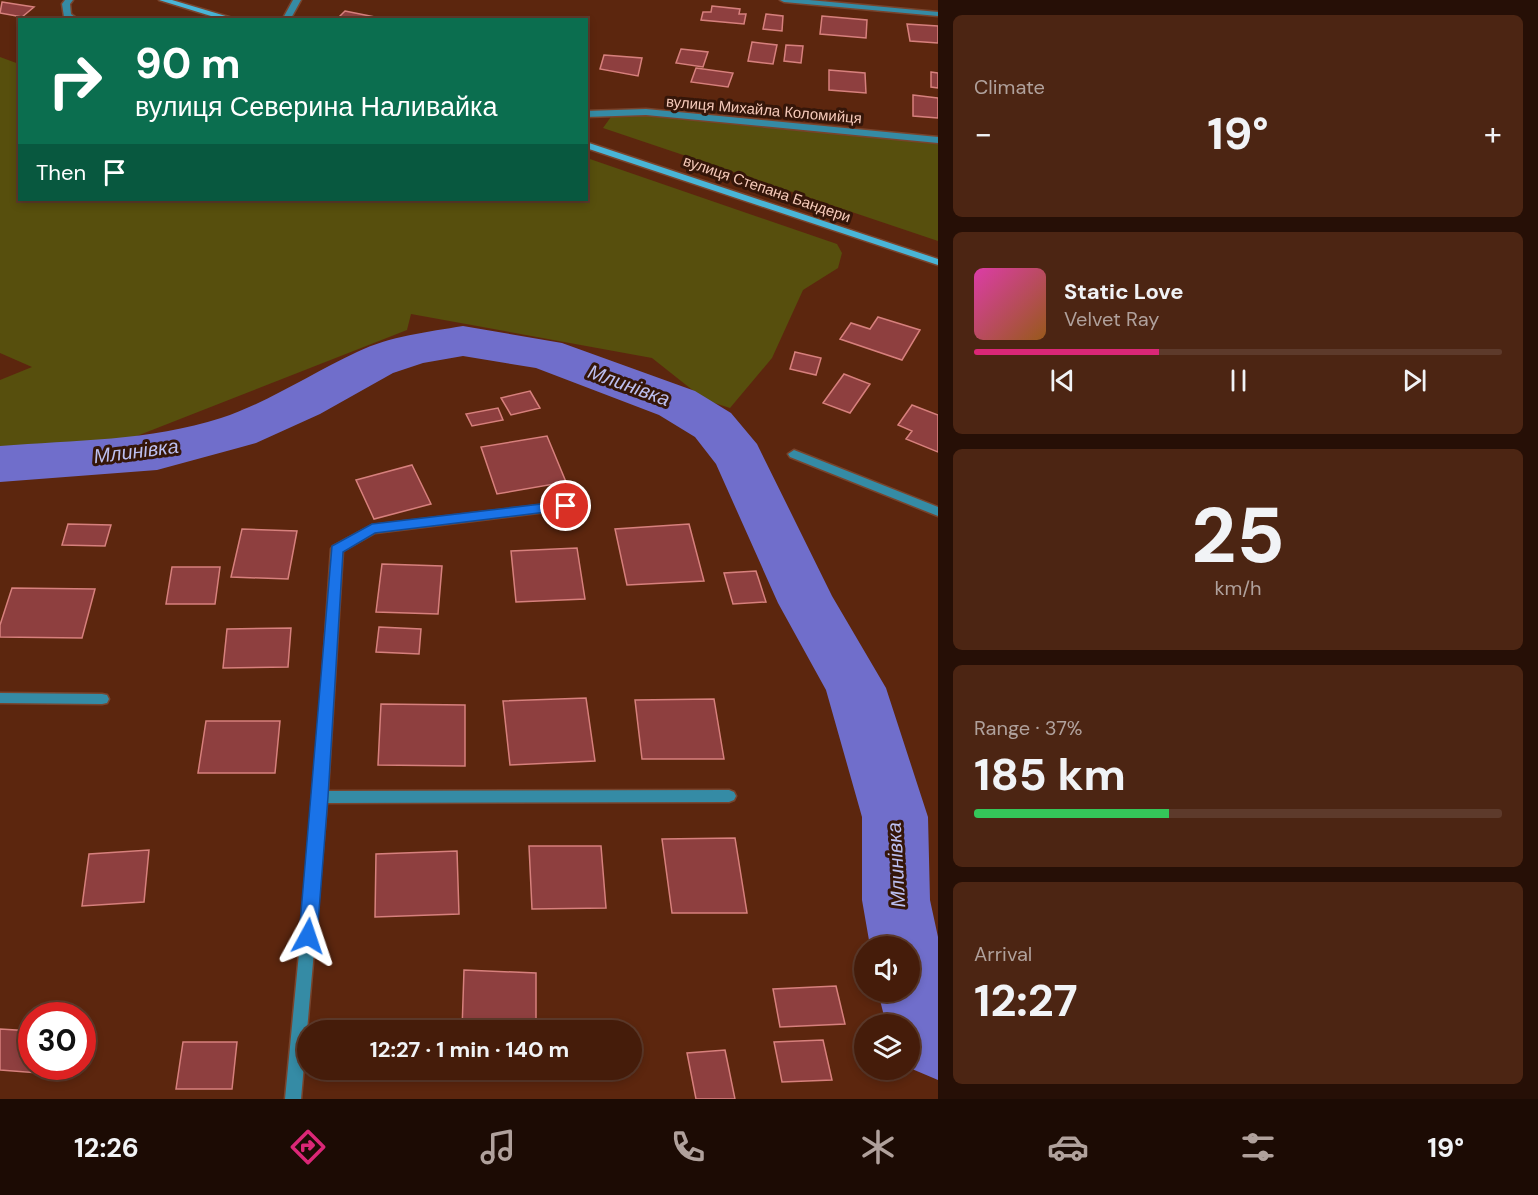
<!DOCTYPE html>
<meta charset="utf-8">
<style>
:root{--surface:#451c0a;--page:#4c2513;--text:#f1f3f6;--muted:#b0a19c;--line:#5d3a2b;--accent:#db2777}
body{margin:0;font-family:"DM Sans",sans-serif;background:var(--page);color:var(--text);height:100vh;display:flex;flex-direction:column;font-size:22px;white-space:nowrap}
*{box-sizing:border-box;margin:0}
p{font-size:20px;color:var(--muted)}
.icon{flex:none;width:33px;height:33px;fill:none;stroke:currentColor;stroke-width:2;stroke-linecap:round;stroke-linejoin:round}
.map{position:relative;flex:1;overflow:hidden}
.panel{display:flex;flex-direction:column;gap:15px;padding:15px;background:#260f06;width:600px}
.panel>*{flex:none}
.hud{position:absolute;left:18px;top:18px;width:570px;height:183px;border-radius:0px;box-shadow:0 3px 9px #0003,0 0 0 2px var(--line);background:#0b6e4f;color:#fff;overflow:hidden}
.tools{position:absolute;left:854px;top:936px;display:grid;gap:12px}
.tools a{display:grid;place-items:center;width:66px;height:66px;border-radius:50%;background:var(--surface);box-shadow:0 3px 9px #0003,0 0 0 2px var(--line);font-size:30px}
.speed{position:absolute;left:18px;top:1002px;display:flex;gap:12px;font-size:30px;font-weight:700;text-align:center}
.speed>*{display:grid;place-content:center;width:78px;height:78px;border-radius:50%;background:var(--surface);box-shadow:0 3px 9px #0003,0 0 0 2px var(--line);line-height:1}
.speed .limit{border:9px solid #d22;background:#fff;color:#111}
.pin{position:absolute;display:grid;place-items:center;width:51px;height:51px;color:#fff;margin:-26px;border:3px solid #fff;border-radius:50%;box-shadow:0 2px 6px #0007}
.me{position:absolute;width:66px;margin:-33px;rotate:5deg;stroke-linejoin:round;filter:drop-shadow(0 0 4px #0008)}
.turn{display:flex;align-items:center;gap:21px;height:126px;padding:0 18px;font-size:27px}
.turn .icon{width:78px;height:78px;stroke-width:2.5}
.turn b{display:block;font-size:42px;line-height:51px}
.then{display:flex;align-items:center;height:57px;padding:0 18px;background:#0003;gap:12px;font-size:22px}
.big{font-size:45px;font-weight:700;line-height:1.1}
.panel .tile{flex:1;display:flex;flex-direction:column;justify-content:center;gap:9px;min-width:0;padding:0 21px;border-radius:9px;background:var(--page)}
.panel .dial{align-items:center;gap:0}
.dial b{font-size:78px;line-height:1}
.song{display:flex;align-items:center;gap:18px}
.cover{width:72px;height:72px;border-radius:9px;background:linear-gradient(135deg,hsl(320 70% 55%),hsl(30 70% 35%))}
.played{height:6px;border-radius:3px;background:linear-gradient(90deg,var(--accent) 35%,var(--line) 35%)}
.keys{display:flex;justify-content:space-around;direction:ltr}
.heat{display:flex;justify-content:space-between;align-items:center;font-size:33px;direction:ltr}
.charge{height:9px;border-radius:4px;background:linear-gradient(90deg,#34c759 37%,var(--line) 0)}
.trip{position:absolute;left:297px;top:1020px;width:345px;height:60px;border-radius:30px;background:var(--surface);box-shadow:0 3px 9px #0003,0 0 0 2px var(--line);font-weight:700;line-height:60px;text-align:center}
.tabs{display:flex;height:96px;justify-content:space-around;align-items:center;background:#1c0b04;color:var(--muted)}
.tabs .icon{width:42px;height:42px}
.tabs .on{color:var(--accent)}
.tabs b{font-size:27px;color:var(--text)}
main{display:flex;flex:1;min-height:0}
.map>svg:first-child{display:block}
.green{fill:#574f0d}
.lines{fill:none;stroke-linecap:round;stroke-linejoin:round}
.river{fill:#706ecb;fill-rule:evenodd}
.building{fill:#8e3f3f;stroke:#d7807d;stroke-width:1.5}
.lane-casing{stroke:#78442d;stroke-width:3}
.street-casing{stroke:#78442d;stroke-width:3}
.secondary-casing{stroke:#78442d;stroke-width:3}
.lane{fill:#358ba5;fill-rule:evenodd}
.street{fill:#358ba5;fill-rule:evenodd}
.secondary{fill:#49b5d7;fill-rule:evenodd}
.route{fill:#1a73e8;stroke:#114b97;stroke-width:1.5}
.labels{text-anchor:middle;stroke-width:6;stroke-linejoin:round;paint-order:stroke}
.far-street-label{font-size:15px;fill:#f6caba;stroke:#351609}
.water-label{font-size:20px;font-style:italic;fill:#bcbfef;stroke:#351609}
</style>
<main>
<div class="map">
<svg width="938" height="1099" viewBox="0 0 938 1099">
<rect width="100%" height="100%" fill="#5c260e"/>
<path class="green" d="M 0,57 L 19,64 L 20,200 L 586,200 L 587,158 L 837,244 L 842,253 L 838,268 L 803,290 L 772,358 L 730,408 L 705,400 L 652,358 L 411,314 L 407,330 L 124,441 L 0,450 L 0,380 L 32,367 L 0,353 Z
M 646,112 L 780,129 L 938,143 L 938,241 L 603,128 L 613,114 Z"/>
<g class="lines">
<path class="river" d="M 463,326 L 562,343 L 695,391 L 731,413 L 757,444 L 832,596 L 886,688 L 928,817 L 930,900 L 938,937 L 938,1080 L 912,1069 L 909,1065 L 909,1024 L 886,1024 L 878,992 L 909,992 L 909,946 L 870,946 L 862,900 L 862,817 L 826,690 L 778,603 L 716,464 L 695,437 L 659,415 L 536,368 L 463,356 L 423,363 L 393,373 L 320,414 L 256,443 L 238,448 L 157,470 L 0,482 L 0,446 C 74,440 150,441 221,418 C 269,402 312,373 357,352 C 390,336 428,332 463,326 Z"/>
</g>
<path class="building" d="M 2,2 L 34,7 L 22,17 L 0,13 Z
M 712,6 L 740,9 L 739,14 L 746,14 L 744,24 L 701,20 L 703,12 L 711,12 Z
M 345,11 L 385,19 L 336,20 Z
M 766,14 L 783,16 L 782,31 L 763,29 Z
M 822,16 L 867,20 L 866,38 L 820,34 Z
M 907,24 L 938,26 L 938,43 L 910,41 Z
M 752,42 L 777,45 L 773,64 L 748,61 Z
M 786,45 L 803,46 L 801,63 L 784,61 Z
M 681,49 L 708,52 L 703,67 L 676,63 Z
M 604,55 L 642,58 L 638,76 L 600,69 Z
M 696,68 L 733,73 L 728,87 L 691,82 Z
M 829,70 L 865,73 L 866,93 L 829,90 Z
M 931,72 L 938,73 L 938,88 L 931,87 Z
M 913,95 L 938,98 L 938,118 L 913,116 Z
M 878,317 L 920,330 L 902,360 L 840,339 L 851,323 L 870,329 Z
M 795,352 L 821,358 L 816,375 L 790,369 Z
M 844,374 L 870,384 L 850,413 L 823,403 Z
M 530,391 L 540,408 L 511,415 L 501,398 Z
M 912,405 L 938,415 L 938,452 L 906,439 L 912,431 L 898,425 Z
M 498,408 L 503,420 L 472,426 L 466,414 Z
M 547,436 L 566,482 L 497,494 L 481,447 Z
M 412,465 L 431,504 L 374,519 L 356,480 Z
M 68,524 L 111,525 L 105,546 L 62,545 Z
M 689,524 L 704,581 L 627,585 L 615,529 Z
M 242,529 L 297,531 L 288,579 L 231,577 Z
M 577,548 L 585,599 L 516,602 L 511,551 Z
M 382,564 L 442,566 L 438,614 L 376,612 Z
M 172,567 L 220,567 L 215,604 L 166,604 Z
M 756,571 L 766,602 L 733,604 L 724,573 Z
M 12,588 L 95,589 L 82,638 L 0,637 L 0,625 Z
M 379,627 L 421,629 L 419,654 L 376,652 Z
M 291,628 L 288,667 L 223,668 L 227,629 Z
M 586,698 L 595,761 L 510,765 L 503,701 Z
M 714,699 L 724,759 L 642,759 L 635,700 Z
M 381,704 L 465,705 L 465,766 L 378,765 Z
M 206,721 L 280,721 L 275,773 L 198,773 Z
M 735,838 L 747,913 L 672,913 L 662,839 Z
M 529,846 L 601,846 L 606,908 L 532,909 Z
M 149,850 L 144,902 L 82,906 L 89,854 Z
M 457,851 L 459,914 L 375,917 L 376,854 Z
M 464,970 L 536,973 L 536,1030 L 462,1030 Z
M 836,986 L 845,1024 L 780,1027 L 773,989 Z
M 0,1029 L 32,1031 L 32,1066 L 68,1066 L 65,1075 L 0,1070 Z
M 823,1040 L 832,1080 L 782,1082 L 774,1042 Z
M 183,1042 L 237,1042 L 232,1089 L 176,1089 Z
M 725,1050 L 735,1099 L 696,1099 L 687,1053 Z"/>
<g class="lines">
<g class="lane-casing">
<path id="lane" d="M 65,0 L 73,0 L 70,4 L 71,14 L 79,20 L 70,20 L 64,17 L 62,4 Z
M 293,0 L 301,0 L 290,20 L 282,20 Z"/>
</g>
<g class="street-casing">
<path id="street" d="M 780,0 L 809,0 L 938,12 L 938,16 L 784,2 Z
M 646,109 L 938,137 L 938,143 L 646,115 L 586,117 L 586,111 Z
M 794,450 L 938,507 L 938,516 L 790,457 L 788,454 Z
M 566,502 L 572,506 L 570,509 L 375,533 L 343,551 L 328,791 L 729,790 L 734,792 L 736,796 L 734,800 L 729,802 L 327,803 L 301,1099 L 285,1099 L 314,797 L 331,549 L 333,546 L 372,525 Z
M 0,693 L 102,694 L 107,695 L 109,699 L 107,703 L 102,704 L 0,703 Z"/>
</g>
<g class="secondary-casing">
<path id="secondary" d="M 159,0 L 172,0 L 239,20 L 224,20 Z
M 586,142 L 938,259 L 938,265 L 586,148 Z"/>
</g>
<use href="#lane" class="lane"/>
<use href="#street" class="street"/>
<use href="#secondary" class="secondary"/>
</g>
<path class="route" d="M 566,501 L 573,506 L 571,509 L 375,533 L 343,552 L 328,797 L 317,936 L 314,942 L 308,944 L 302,942 L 299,936 L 332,546 L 372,524 Z"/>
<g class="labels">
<g class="far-street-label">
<text transform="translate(764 110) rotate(5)" y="5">вулиця Михайла Коломийця</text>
<text transform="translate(767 189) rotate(19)" y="5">вулиця Степана Бандери</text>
</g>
<g class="water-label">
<text transform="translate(629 385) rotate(20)" y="7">Млинівка</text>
<text transform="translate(136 451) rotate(-7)" y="7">Млинівка</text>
<text transform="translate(896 865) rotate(-93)" y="7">Млинівка</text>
</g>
</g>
</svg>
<div class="tools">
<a><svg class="icon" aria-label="sound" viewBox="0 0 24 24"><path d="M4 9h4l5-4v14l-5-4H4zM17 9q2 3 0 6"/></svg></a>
<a><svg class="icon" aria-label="layers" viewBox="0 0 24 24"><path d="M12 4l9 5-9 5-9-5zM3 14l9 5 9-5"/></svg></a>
</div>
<div class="speed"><div class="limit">30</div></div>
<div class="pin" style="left:566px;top:506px;background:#d93025"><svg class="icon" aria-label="arrive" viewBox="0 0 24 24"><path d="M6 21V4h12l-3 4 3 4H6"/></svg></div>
<svg class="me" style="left:308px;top:936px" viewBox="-20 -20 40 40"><path d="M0-17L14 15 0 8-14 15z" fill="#1a73e8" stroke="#fff" stroke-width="4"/></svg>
<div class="trip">12:27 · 1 min · 140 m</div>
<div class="hud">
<div class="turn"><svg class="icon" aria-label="right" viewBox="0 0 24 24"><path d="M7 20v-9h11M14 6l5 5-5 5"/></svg><div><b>90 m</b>вулиця Северина Наливайка</div></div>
<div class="then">Then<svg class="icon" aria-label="arrive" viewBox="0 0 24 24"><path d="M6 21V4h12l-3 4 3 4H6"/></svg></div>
</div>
</div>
<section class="panel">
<div class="tile"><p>Climate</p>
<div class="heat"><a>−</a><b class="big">19°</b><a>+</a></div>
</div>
<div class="tile">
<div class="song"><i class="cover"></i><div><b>Static Love</b><p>Velvet Ray</p></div></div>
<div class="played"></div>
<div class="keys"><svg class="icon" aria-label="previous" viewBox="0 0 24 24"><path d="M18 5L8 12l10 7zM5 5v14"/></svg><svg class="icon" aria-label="pause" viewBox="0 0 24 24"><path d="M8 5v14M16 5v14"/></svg><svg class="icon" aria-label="next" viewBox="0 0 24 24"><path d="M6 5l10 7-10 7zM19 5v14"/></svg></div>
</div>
<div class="tile dial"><b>25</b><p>km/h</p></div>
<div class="tile"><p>Range · 37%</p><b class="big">185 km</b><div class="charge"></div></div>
<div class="tile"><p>Arrival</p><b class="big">12:27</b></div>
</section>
</main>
<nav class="tabs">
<b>12:26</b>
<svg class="icon on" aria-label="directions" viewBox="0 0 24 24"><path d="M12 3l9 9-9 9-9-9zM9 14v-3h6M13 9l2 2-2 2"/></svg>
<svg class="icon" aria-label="music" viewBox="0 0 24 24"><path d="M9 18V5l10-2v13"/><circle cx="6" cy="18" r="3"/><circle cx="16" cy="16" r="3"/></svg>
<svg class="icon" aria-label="phone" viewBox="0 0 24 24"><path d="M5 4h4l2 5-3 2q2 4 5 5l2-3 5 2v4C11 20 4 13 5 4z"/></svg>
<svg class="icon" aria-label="climate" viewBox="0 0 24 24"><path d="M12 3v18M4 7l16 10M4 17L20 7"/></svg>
<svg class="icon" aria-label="car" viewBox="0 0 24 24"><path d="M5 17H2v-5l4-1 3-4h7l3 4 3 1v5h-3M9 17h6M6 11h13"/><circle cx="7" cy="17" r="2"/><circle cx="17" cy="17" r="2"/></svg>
<svg class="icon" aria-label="filters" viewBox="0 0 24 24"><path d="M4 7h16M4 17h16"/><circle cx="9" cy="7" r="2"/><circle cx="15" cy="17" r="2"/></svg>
<b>19°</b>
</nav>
